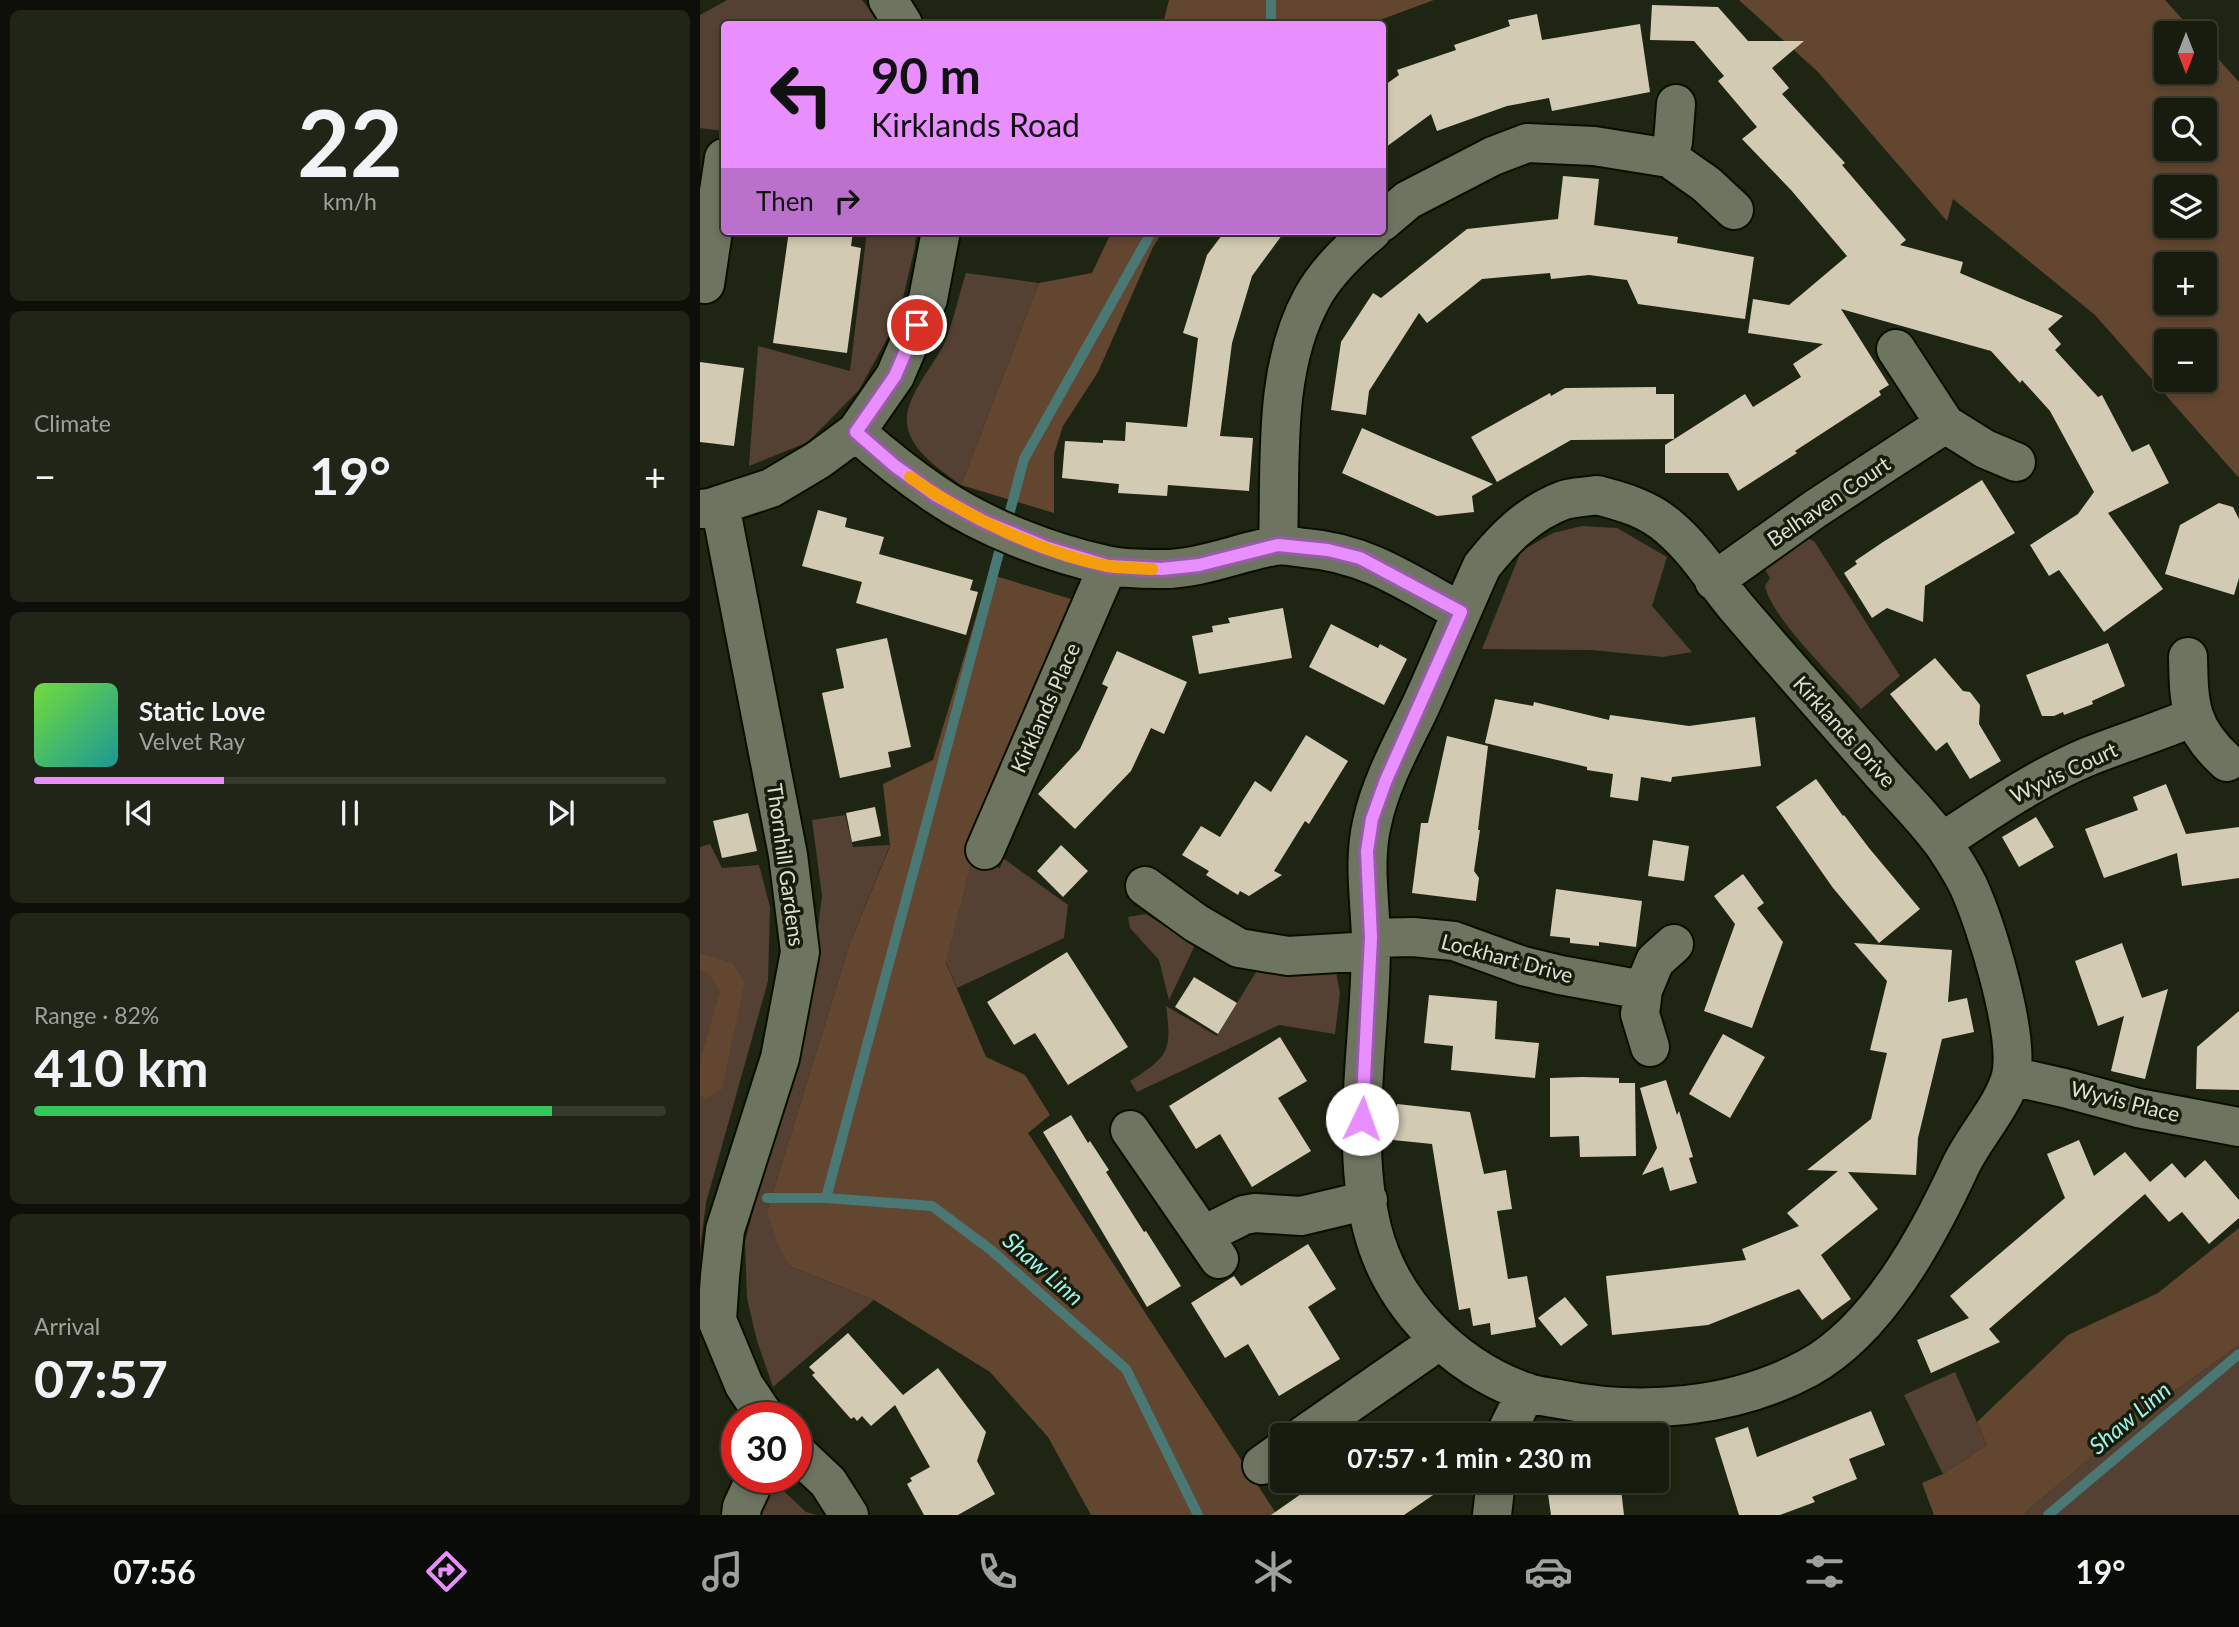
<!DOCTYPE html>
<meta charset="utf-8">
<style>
:root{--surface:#171c0e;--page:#202517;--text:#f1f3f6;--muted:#9ea19e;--line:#363a2e;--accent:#e88eff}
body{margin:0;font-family:Lato,sans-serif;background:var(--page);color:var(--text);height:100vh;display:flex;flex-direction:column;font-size:26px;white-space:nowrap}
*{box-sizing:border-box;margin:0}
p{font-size:23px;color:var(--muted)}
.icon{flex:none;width:38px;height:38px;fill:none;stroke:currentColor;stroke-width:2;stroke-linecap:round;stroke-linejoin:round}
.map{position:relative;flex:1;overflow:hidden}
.panel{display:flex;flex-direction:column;gap:10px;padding:10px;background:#0d0f08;width:700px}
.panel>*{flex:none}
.guide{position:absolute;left:21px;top:21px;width:665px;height:214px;border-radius:7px;box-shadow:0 4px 10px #0003,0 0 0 2px var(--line);background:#e88eff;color:#111;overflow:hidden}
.needle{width:46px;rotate:180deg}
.tools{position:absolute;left:1454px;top:21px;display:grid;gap:14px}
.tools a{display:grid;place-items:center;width:63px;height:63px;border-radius:7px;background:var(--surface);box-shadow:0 4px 10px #0003,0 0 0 2px var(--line);font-size:35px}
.speed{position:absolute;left:21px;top:1402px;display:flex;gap:14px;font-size:35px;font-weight:700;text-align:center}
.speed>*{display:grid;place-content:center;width:91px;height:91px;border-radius:50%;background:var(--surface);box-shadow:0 4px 10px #0003,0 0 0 2px var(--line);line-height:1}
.speed .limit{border:10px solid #d22;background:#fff;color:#111}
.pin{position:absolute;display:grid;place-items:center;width:60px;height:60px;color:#fff;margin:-30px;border:4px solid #fff;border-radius:50%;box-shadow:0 2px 7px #0007}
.me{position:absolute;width:77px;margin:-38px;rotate:3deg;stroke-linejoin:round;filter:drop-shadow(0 0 5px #0008)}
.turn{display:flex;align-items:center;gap:24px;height:147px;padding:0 35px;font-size:32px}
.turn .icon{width:91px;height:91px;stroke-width:2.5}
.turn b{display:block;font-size:49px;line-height:60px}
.then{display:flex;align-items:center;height:66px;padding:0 35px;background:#0003;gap:14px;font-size:26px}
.big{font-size:52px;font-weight:700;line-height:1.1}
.panel .tile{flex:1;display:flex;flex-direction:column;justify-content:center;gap:10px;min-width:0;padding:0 24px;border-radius:10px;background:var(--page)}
.panel .dial{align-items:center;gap:0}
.dial b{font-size:91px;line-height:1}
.song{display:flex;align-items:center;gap:21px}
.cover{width:84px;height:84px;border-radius:10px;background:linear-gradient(135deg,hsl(100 70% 55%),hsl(180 70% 35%))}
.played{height:7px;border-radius:4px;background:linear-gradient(90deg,var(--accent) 30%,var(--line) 30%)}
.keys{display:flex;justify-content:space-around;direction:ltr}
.heat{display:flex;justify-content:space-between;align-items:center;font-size:38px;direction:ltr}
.charge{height:10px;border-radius:5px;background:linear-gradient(90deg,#34c759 82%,var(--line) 0)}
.trip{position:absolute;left:570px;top:1423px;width:399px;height:70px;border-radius:7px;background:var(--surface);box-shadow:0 4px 10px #0003,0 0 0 2px var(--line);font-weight:700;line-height:70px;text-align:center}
.dock{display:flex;height:112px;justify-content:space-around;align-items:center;background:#090b06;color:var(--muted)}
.dock .icon{width:49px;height:49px}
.dock .on{color:var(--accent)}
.dock b{font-size:32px;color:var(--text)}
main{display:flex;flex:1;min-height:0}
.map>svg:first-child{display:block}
.green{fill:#544133}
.forest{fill:#624630;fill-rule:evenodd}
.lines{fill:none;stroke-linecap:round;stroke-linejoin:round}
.stream{stroke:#4a7875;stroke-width:10}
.building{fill:#d2cab2}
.minor-casing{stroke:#090e01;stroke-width:42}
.minor{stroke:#6d7560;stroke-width:38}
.route-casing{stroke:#975ca6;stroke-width:18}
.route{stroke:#e88eff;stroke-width:12}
.slow{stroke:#f59e0b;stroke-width:12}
.labels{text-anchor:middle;stroke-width:7;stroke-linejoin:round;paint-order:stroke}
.street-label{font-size:21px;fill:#dbe0d4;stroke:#161c0a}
.water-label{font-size:23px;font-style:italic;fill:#a0f2ec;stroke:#161c0a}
</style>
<main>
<section class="panel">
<div class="tile dial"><b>22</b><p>km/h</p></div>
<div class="tile"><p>Climate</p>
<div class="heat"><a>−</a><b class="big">19°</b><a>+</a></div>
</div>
<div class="tile">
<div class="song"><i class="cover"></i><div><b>Static Love</b><p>Velvet Ray</p></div></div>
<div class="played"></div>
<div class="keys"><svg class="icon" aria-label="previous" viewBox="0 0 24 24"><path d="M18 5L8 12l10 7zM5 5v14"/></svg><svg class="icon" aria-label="pause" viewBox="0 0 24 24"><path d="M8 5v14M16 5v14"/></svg><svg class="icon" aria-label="next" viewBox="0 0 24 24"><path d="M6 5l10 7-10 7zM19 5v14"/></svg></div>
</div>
<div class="tile"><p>Range · 82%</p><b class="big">410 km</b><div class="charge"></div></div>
<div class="tile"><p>Arrival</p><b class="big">07:57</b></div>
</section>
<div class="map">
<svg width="1539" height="1515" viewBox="0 0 1539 1515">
<rect width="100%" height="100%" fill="#1f2513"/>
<path class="green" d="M 27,0 L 162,0 L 180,24 L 24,24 L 24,131 L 0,128 L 0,15 Z
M 167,231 L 216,231 L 215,247 L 198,319 L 159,390 L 108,442 L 49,466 L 58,346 L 150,371 Z
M 266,273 L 339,283 L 261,485 C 236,467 197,442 209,406 C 217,382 236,362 246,340 C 254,318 259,295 266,273 Z
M 882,526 L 917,528 L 967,557 L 952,606 L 992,652 L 963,657 L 891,650 L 782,649 L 821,551 L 853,533 Z
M 1106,538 L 1114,541 L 1200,676 L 1161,709 C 1137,680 1072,619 1065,586 L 1070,578 L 1064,568 L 1083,556 Z
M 145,815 L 153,847 L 190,845 L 150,943 L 67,1211 L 90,1266 L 174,1300 L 73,1387 L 57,1341 L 47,1298 L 45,1241 L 108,1007 L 122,896 L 112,820 Z
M 10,844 L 22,868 L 59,865 L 70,907 L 68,981 L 6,1203 L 0,1249 L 0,847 Z
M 303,858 L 368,905 L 364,938 L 257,988 L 246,962 L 272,860 L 300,868 Z
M 446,914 L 495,945 L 469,1000 L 459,960 L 430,928 L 428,917 Z
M 628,967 L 636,972 L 640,993 L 635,1034 L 579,1025 L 437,1092 L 430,1081 C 469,1056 472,1051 466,1006 L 517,1036 L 556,972 L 571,973 Z
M 1539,1345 L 1539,1515 L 1325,1515 L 1329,1509 L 1455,1405 Z
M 1255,1372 L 1287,1445 L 1243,1474 L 1204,1395 Z
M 73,1481 L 106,1512 L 117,1515 L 53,1515 Z"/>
<path class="forest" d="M 469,0 L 734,0 L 669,24 L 463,24 Z
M 1039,0 L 1465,0 L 1495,33 L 1466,33 L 1466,72 L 1505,72 L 1505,44 L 1539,82 L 1539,478 L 1395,315 L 1253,199 L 1247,221 L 1118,72 ZM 1466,110 L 1505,110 L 1505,149 L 1466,149 ZM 1466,187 L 1505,187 L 1505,226 L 1466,226 ZM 1466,264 L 1505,264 L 1505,303 L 1466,303 ZM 1466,341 L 1505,341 L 1505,380 L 1466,380 Z
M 412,231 L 463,231 L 453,247 L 398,372 L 363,426 L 354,454 L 354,513 L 261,485 L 339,283 L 392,273 Z
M 289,574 L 374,600 L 277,841 L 246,963 L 286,1057 L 325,1075 L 350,1115 L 328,1133 L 577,1515 L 391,1515 L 348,1437 L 290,1372 L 174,1300 L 90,1266 L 78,1245 L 67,1211 L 150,943 L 190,846 L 183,784 L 233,760 Z
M 0,953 L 32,963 L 45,981 L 22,1089 L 7,1098 L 0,1096 L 0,1063 L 20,991 L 8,973 L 0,970 Z
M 1539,1228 L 1539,1345 L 1455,1405 L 1329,1509 L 1325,1515 L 1234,1515 L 1222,1483 L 1243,1474 L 1287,1445 L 1277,1422 L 1368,1335 L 1458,1293 Z"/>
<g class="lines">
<path class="stream" d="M 568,24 L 571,20 L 571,0
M 67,1198 L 126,1198 L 232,1206 L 291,1250 L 426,1369 L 498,1515
M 126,1198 L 324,459 L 452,231
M 1348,1515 L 1539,1354"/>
</g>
<path class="building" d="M 952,5 L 1018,7 L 1048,41 L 1104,41 L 1072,68 L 1089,88 L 1082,94 L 1145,163 L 1142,165 L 1206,240 L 1200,245 L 1263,262 L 1260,273 L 1363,316 L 1348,329 L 1361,344 L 1355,350 L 1398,397 L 1402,395 L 1432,452 L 1449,444 L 1469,483 L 1408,513 L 1463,589 L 1404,632 L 1359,570 L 1349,576 L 1330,545 L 1378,514 L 1394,492 L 1350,411 L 1322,380 L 1320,383 L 1291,351 L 1141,309 L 1189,385 L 1179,391 L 1181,395 L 1095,451 L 1097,453 L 1038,491 L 1028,473 L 965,473 L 965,445 L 1045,394 L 1053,407 L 1101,377 L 1093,364 L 1123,344 L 1048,333 L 1053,299 L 1089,305 L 1147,256 L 1091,190 L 1042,139 L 1057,127 L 1018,81 L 1024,76 L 994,41 L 950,40 Z
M 837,14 L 842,40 L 940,24 L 950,92 L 852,111 L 849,98 L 807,106 L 737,131 L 731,114 L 682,150 L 682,87 L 699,75 L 697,70 L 756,50 L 754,45 L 810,26 L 808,20 Z
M 863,176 L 899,179 L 894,225 L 978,237 L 977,243 L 1054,257 L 1045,319 L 938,304 L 927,280 L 889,275 L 851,279 L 850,273 L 782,279 L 727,323 L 719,313 L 669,391 L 666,415 L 631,410 L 641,342 L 673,293 L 681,298 L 767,229 L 858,219 Z
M 89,231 L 153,231 L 151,246 L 161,248 L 147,353 L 73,343 Z
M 525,231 L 585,231 L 552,276 L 532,343 L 520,436 L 553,438 L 549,491 L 468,485 L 467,496 L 418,493 L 419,484 L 362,478 L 365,441 L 403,443 L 403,440 L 425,441 L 426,422 L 487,427 L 498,338 L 483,333 L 507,255 Z
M 0,362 L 44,368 L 34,446 L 0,442 Z
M 956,387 L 956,394 L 974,394 L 974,439 L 871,440 L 797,482 L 771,437 L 850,393 L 851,396 L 865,388 Z
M 662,428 L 700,445 L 793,484 L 772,496 L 774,512 L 737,516 L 642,473 Z
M 1282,480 L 1315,533 L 1225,586 L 1223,622 L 1187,608 L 1172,618 L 1144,573 L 1157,564 L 1155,561 L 1183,542 Z
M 1519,503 L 1533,507 L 1539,519 L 1539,578 L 1534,595 L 1465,574 L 1480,525 Z
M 118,510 L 147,518 L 145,527 L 184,537 L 179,554 L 273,580 L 270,590 L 278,592 L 266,635 L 156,603 L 162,582 L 102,566 Z
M 583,608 L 592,658 L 499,674 L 492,636 L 513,632 L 512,626 L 530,623 L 528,618 Z
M 631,624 L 678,648 L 680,644 L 707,659 L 684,705 L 609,667 Z
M 187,638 L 211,747 L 188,752 L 191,767 L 140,778 L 122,693 L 144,688 L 136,649 Z
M 1408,643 L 1425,686 L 1392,701 L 1393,704 L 1364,715 L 1363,712 L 1354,716 L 1342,716 L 1326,675 Z
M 417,651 L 487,682 L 464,734 L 451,728 L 431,771 L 375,829 L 338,794 L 380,749 L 408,687 L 402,684 Z
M 1235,658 L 1263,691 L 1270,692 L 1280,705 L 1279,724 L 1301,761 L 1270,779 L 1247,742 L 1236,751 L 1190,694 Z
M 795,699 L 833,706 L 834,702 L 909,720 L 910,715 L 989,726 L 1055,717 L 1061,766 L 972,777 L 971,782 L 941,777 L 938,801 L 910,797 L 913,774 L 887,770 L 887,767 L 785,743 Z
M 606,735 L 648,761 L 609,824 L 605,821 L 574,871 L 582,875 L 549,896 L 540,891 L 538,895 L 506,875 L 509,871 L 482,855 L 501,826 L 520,837 L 555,781 L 571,792 Z
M 747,736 L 788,746 L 778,830 L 780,830 L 774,871 L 779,878 L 776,901 L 712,893 L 721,823 L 728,823 Z
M 1116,779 L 1143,816 L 1144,815 L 1169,848 L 1220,909 L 1179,943 L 1133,888 L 1076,807 Z
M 1466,784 L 1486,834 L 1539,827 L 1539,878 L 1482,886 L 1477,853 L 1404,878 L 1385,829 L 1438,810 L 1433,797 Z
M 175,807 L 181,836 L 152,842 L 146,813 Z
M 48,813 L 57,851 L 22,858 L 13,821 Z
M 1336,817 L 1354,847 L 1319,867 L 1302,837 Z
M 953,840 L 989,846 L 984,881 L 948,876 Z
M 361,845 L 388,871 L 363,897 L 337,871 Z
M 1043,874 L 1064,903 L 1057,908 L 1083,942 L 1052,1028 L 1004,1011 L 1035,924 L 1014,896 Z
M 856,889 L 942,901 L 936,947 L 899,942 L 899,946 L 870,943 L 870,938 L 850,936 Z
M 1154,943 L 1252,950 L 1248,1002 L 1267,998 L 1274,1032 L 1242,1039 L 1218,1138 L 1216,1175 L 1148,1172 L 1178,1209 L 1121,1255 L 1151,1299 L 1122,1320 L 1099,1289 L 1008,1325 L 912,1335 L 906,1276 L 1046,1260 L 1042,1249 L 1099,1226 L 1087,1213 L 1138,1171 L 1107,1170 L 1171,1119 L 1187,1053 L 1170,1050 L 1187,981 Z
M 1422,943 L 1442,998 L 1468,989 L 1445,1079 L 1411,1071 L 1424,1016 L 1398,1026 L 1375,961 Z
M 367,952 L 428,1047 L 368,1085 L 335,1033 L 314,1045 L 287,1002 Z
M 494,977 L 537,1003 L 518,1034 L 475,1007 Z
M 729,995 L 797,1001 L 795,1039 L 839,1043 L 835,1078 L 751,1070 L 753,1046 L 724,1043 Z
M 1539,1011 L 1539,1090 L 1496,1089 L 1497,1047 Z
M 1023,1034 L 1065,1057 L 1030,1118 L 989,1094 Z
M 580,1037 L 607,1081 L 578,1098 L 611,1151 L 552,1187 L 520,1134 L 496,1149 L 469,1106 Z
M 882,1077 L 919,1078 L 919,1083 L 935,1083 L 936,1156 L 880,1157 L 879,1136 L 850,1137 L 850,1078 Z
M 966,1080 L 977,1115 L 979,1111 L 993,1157 L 989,1158 L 997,1183 L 970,1191 L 963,1167 L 942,1175 L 957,1148 L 940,1088 Z
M 697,1104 L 770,1112 L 784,1174 L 806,1170 L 812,1209 L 797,1211 L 808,1279 L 827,1276 L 836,1327 L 791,1335 L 790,1323 L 773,1326 L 770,1308 L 759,1310 L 732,1144 L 693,1140 Z
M 371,1115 L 388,1143 L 390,1141 L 409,1170 L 406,1172 L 444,1232 L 446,1231 L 481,1286 L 447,1307 L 343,1132 Z
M 1379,1140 L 1394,1176 L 1425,1152 L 1450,1182 L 1472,1163 L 1485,1178 L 1505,1160 L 1539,1200 L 1539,1218 L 1509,1244 L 1482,1212 L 1469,1222 L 1445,1194 L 1289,1329 L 1300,1342 L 1231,1373 L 1217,1340 L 1269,1318 L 1250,1296 L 1365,1198 L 1347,1154 Z
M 608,1244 L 636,1289 L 608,1307 L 640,1359 L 579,1396 L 548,1344 L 525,1358 L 491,1303 L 534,1276 L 541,1286 Z
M 865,1297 L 888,1325 L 861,1346 L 838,1318 Z
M 148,1333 L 203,1395 L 238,1368 L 286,1432 L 277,1461 L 295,1494 L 258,1515 L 224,1515 L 207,1484 L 212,1481 L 210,1478 L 230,1467 L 195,1405 L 171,1426 L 162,1416 L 157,1421 L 154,1417 L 151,1419 L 112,1375 L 115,1373 L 109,1367 Z
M 1171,1411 L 1185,1445 L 1149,1459 L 1157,1479 L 1112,1497 L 1115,1502 L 1080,1515 L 1039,1515 L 1015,1438 L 1048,1427 L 1057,1457 Z
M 621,1480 L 755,1480 L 704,1515 L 571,1515 Z
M 846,1480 L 920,1480 L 924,1515 L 851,1515 Z"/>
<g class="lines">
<g class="minor-casing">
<path id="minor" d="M 188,0 L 203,24
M 969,158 L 973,142 L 976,104
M 682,222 L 708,200 L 793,156 L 827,143 L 894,146 L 969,158 L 1006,184 L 1034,210
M 0,283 L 5,284 L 24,158
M 1196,349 L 1245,424 L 1285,449 L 1316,462
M 156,432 C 181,454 207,475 235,494 C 283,527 350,553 406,565 C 423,569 442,569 459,569 C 498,570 536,553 574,546 C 584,544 595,547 605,548 C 667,553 708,583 761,612
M 897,495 C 924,502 949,509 970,528 C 997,551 1015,582 1037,608 C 1085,664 1134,719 1183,775 C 1203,797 1226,820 1244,845 C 1252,857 1261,871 1268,885 C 1286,924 1320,1034 1311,1076 C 1304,1105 1274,1137 1260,1167 C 1228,1236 1178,1330 1108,1368 C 1034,1408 941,1416 859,1399 C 848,1397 836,1396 825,1392 C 753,1366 691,1304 672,1228 C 649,1134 672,1034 671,938 C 670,900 663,861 672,823 C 681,781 703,743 721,705 C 742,659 761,612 782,566 C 804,538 829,513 864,500 C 874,497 886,497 897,495 Z
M 20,505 L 88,855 L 100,952 L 80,1058 L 25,1230 L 20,1276 L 17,1320 L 44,1385 L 66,1418
M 0,509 L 10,508 L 71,488 L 118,460 L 156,432 L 195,376 L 228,299 L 241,231
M 578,545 C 581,465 572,371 612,298 C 626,272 649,250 672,231
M 1014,581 L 1115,509 L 1245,424
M 1488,657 C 1489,704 1489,728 1527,762
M 1242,842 C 1289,811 1335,779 1387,757 C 1422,743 1458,732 1493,717
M 285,850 L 408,566
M 445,886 L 496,923 L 539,948 L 588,956 L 671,951
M 671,938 L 713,937 L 754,941 L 823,966 L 860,975 L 943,990
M 950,1047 L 940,1014 L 943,990 L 955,961 L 974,944
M 1311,1076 L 1364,1088 L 1438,1108 L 1539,1127
M 430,1130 L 519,1259
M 504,1235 L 544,1215 L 555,1213 L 601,1216 L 668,1200
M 604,1435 L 726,1350 L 737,1340
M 805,1435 L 826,1392
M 96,1452 L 128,1482 L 149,1515
M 562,1465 L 583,1450
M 41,1515 L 42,1507 L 56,1477
M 792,1515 L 796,1480"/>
</g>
<use href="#minor" class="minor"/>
</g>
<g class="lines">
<g class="route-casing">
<path id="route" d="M 217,325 L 195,376 L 156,432 L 195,466 L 237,496 L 283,521 L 348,548 L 408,566 L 462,569 L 499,565 L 578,545 L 628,550 L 660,558 L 761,612 L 686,780 L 672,819 L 667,851 L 671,938 L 662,1119"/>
</g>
<use href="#route" class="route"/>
<path class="slow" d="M 210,477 C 265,516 341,553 408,566 C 422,568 438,568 452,569"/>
</g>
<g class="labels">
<g class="street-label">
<text transform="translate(1129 502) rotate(-34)" y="7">Belhaven Court</text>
<text transform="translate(346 708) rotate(-66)" y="7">Kirklands Place</text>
<text transform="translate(1144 732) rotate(48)" y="7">Kirklands Drive</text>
<text transform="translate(1364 773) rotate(-25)" y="7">Wyvis Court</text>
<text transform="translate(85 865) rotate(82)" y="7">Thornhill Gardens</text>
<text transform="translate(807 959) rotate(15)" y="7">Lockhart Drive</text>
<text transform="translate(1425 1102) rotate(14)" y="7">Wyvis Place</text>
</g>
<g class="water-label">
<text transform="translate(343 1269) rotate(41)" y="8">Shaw Linn</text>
<text transform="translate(1430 1418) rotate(-40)" y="8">Shaw Linn</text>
</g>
</g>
</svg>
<div class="tools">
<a><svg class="needle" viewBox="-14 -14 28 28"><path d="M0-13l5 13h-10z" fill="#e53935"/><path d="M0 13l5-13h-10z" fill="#9ea19e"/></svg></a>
<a><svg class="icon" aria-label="search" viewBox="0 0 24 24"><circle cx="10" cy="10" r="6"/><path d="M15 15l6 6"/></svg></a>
<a><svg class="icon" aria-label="layers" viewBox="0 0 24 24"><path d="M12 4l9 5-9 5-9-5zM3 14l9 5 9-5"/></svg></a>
<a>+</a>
<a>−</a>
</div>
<div class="speed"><div class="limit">30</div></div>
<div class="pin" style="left:217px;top:325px;background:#d93025"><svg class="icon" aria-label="arrive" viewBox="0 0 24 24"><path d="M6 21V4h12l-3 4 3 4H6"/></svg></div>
<svg class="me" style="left:662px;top:1119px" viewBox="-20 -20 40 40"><circle r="19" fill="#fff"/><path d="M0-13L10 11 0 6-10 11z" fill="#e88eff"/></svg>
<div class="trip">07:57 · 1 min · 230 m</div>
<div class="guide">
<div class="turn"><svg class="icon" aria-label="left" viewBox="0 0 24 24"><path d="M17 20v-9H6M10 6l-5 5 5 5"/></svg><div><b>90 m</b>Kirklands Road</div></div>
<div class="then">Then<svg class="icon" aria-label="right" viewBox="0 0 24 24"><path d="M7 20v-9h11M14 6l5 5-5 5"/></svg></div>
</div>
</div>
</main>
<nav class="dock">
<b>07:56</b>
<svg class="icon on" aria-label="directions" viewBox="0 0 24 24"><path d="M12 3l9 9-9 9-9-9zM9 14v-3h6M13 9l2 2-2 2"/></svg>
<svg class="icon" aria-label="music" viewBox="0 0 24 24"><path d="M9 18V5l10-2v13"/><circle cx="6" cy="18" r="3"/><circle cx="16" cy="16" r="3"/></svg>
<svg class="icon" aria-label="phone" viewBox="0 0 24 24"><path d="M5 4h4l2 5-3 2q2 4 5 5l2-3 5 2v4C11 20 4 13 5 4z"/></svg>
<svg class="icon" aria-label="climate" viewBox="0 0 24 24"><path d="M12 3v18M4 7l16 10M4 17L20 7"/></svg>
<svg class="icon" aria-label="car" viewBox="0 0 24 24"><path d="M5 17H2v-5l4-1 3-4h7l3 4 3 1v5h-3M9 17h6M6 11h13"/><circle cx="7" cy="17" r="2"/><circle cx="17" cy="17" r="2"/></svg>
<svg class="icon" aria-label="filters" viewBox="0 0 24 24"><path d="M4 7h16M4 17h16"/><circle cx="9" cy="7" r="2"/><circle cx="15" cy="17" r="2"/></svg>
<b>19°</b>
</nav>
